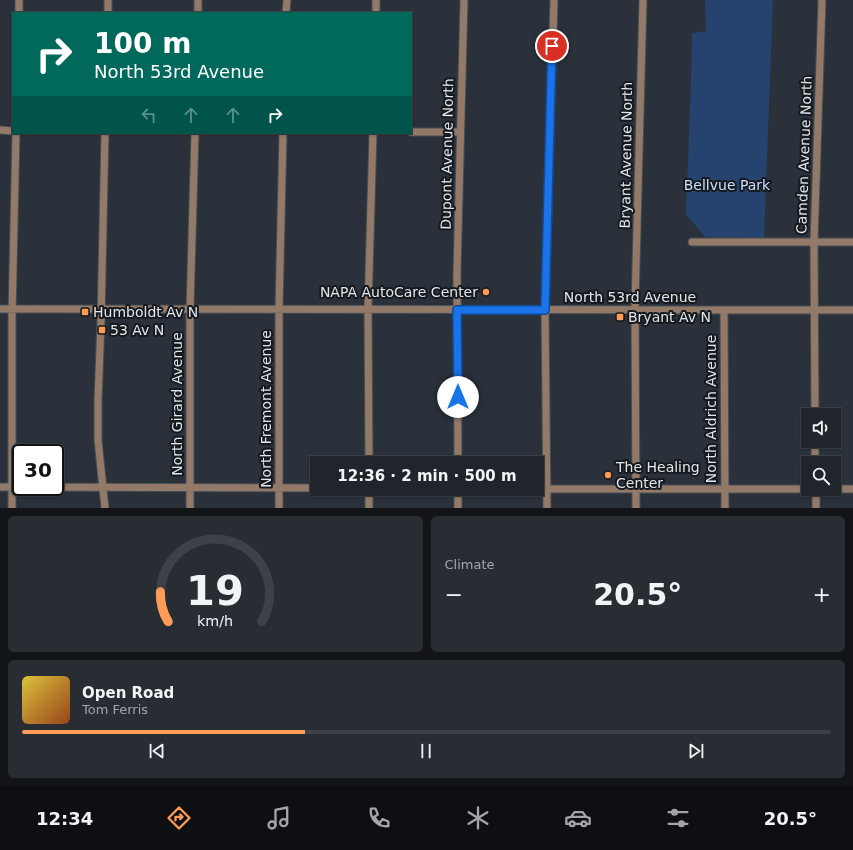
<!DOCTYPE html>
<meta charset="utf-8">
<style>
:root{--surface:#20252c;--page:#282d34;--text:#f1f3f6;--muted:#a2a5a9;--line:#3d4248;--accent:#fe9c57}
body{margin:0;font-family:"DejaVu Sans",sans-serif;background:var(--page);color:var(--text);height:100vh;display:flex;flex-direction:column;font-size:15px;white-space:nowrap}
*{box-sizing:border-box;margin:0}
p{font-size:13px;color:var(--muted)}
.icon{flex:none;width:22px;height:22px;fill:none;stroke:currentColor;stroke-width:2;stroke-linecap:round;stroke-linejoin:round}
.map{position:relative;height:508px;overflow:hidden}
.drawer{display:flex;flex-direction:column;gap:8px;padding:8px;background:#121418;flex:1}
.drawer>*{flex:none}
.hud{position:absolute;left:12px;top:12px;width:400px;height:122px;border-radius:0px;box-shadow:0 1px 3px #0004,0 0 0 1px var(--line);background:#00695c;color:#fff;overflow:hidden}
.controls{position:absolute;left:801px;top:408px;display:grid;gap:8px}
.controls a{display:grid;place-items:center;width:40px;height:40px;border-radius:0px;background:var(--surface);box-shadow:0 1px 3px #0004,0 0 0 1px var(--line);font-size:20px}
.speed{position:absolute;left:12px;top:444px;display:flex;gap:8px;font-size:20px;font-weight:700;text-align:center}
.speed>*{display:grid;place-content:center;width:52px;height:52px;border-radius:50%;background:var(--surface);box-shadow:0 1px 3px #0004,0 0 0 1px var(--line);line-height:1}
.speed .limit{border:2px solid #111;border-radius:6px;background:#fff;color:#111}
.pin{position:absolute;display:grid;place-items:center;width:34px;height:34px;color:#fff;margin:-17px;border:2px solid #fff;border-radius:50%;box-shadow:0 1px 4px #0007}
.me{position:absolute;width:44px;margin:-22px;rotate:0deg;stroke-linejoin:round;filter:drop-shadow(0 0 3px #0008)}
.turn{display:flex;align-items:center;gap:14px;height:84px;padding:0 16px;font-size:18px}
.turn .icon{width:52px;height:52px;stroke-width:2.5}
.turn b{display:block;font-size:28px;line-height:34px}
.lanes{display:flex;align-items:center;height:38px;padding:0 16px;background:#0003;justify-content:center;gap:20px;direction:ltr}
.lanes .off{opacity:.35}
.big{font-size:30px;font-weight:700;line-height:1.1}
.drawer .tile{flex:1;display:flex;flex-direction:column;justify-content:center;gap:6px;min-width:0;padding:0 14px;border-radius:6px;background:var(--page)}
.drawer .dial{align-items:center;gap:0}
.dial svg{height:104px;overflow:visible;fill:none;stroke:var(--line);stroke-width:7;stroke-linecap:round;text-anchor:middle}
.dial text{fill:var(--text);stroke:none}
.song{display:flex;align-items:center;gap:12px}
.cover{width:48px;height:48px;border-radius:6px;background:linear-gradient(135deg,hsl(50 70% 55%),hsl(20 70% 35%))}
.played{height:4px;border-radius:2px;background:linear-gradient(90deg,var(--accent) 35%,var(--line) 35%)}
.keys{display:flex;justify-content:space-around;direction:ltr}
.heat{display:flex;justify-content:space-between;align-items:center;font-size:22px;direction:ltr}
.drawer .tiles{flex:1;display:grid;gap:8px;grid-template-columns:1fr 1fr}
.tile:last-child{grid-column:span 2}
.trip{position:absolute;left:310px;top:456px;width:234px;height:40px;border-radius:0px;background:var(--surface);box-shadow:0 1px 3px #0004,0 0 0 1px var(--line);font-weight:700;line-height:40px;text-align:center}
.dock{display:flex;height:64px;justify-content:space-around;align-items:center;background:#0d0f12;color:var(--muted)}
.dock .icon{width:28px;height:28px}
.dock .active{color:var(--accent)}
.dock b{font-size:18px;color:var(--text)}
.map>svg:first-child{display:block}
.green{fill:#25436e}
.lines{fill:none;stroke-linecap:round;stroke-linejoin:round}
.minor-casing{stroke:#474e56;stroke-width:9}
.minor{stroke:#937968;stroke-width:7}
.route-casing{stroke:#114b97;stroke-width:10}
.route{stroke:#1a73e8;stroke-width:7}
.poi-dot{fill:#fe9c57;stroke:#16191d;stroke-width:1.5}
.labels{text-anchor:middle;stroke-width:4;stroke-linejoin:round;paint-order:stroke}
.street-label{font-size:14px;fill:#e1e6ec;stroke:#16191d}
.park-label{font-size:14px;fill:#cae0ff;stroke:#16191d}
.poi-label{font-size:14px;fill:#e1e6ec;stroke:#16191d;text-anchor:start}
</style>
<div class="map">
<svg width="853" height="508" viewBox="0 0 853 508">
<rect width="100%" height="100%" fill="#2a313a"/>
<path class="green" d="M 705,0 L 773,0 L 764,238 L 705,237 L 686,214 L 691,80 L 692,33 L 706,31 Z"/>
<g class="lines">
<g class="minor-casing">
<path id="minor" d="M 19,13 L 19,0
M 108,13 L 108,0
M 198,13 L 198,0
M 286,13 L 287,0
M 376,13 L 376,0
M 0,130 L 13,131
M 411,132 L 460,132
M 692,242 L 853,242
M 0,309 L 853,310
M 724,310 L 725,508
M 815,415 L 814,242 L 822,0
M 815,441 L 815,463
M 369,463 L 368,309 L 373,133
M 458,463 L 457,272 L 464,0
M 0,487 L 317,488
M 458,489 L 458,508
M 537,489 L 853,489
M 816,489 L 816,508
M 12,508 L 12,315 L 16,133
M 105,508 L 98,440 L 98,401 L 101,320 L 105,133
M 190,508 L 190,309 L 195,133
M 279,508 L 279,309 L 283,133
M 369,508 L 369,489
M 547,508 L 545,310 L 554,0
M 636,508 L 635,304 L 643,0"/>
</g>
<use href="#minor" class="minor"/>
</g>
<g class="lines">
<g class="route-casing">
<path id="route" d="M 458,397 L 457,310 L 545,310 L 552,46"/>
</g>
<use href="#route" class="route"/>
</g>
<g class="poi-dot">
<circle cx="486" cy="292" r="4"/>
<rect x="81" y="308" width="8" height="8" rx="2"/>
<rect x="616" y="313" width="8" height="8" rx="2"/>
<rect x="98" y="326" width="8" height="8" rx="2"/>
<circle cx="608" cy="475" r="4"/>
</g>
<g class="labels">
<g class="street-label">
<text transform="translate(447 154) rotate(-89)" y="5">Dupont Avenue North</text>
<text transform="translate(626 155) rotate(-89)" y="5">Bryant Avenue North</text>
<text transform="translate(804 155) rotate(-88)" y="5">Camden Avenue North</text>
<text x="630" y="302">North 53rd Avenue</text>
<text transform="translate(177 404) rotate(-90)" y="5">North Girard Avenue</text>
<text transform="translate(266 409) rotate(-90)" y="5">North Fremont Avenue</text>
<text transform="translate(711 409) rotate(-90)" y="5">North Aldrich Avenue</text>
</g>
<g class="park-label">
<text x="727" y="190">Bellvue Park</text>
</g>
<g class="poi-label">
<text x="478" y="297" text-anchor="end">NAPA AutoCare Center</text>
<text x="93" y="317">Humboldt Av N</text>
<text x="628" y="322">Bryant Av N</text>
<text x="110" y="335">53 Av N</text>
<text x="616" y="472">The Healing<tspan x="616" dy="16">Center</tspan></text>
</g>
</g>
</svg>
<div class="controls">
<a><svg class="icon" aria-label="sound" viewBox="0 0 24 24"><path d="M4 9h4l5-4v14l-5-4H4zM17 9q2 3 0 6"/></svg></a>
<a><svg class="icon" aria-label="search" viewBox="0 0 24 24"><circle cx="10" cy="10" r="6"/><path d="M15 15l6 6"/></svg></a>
</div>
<div class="speed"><div class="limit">30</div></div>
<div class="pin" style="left:552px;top:46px;background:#d93025"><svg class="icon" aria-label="arrive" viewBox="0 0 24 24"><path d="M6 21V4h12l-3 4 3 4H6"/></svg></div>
<svg class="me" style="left:458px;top:397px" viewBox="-20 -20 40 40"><circle r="19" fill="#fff"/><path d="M0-13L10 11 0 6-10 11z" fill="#1a73e8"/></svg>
<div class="trip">12:36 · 2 min · 500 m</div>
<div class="hud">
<div class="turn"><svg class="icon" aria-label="right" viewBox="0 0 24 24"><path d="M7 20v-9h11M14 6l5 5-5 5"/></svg><div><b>100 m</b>North 53rd Avenue</div></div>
<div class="lanes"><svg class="icon off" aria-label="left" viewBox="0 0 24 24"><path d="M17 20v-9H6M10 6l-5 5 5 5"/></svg><svg class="icon off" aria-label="ahead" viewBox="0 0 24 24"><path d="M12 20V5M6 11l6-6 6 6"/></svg><svg class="icon off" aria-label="ahead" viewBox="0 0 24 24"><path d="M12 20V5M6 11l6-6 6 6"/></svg><svg class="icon" aria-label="right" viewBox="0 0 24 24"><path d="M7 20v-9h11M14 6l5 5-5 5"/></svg></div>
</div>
</div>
<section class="drawer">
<div class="tiles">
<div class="tile dial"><svg viewBox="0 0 100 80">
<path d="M14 69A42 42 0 1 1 86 69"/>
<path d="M14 69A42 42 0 0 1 8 46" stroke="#fe9c57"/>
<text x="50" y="56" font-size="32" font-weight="700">19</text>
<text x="50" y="72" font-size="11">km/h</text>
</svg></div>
<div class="tile"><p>Climate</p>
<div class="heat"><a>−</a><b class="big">20.5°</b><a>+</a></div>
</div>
<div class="tile">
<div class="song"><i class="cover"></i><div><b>Open Road</b><p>Tom Ferris</p></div></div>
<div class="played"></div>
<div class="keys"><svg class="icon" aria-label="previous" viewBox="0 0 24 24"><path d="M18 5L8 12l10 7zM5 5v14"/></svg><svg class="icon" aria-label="pause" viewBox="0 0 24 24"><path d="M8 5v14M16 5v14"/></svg><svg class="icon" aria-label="next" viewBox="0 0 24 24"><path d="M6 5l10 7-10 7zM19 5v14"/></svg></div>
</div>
</div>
</section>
<nav class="dock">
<b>12:34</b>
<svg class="icon active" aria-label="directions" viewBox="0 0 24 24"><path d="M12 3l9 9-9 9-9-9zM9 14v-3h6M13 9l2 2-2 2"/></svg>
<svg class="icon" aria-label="music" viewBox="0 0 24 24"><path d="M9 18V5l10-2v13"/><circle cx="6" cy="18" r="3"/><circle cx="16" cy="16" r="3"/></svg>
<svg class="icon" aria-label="phone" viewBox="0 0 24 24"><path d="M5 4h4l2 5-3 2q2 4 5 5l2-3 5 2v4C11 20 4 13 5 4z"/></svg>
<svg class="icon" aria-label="climate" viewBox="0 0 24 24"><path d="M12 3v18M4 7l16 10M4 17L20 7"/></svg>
<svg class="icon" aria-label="car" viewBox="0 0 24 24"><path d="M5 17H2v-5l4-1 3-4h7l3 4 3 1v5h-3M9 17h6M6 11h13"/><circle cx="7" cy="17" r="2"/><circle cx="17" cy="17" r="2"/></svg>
<svg class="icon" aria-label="filters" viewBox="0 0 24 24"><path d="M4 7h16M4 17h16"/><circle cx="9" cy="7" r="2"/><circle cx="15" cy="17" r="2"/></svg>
<b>20.5°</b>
</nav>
